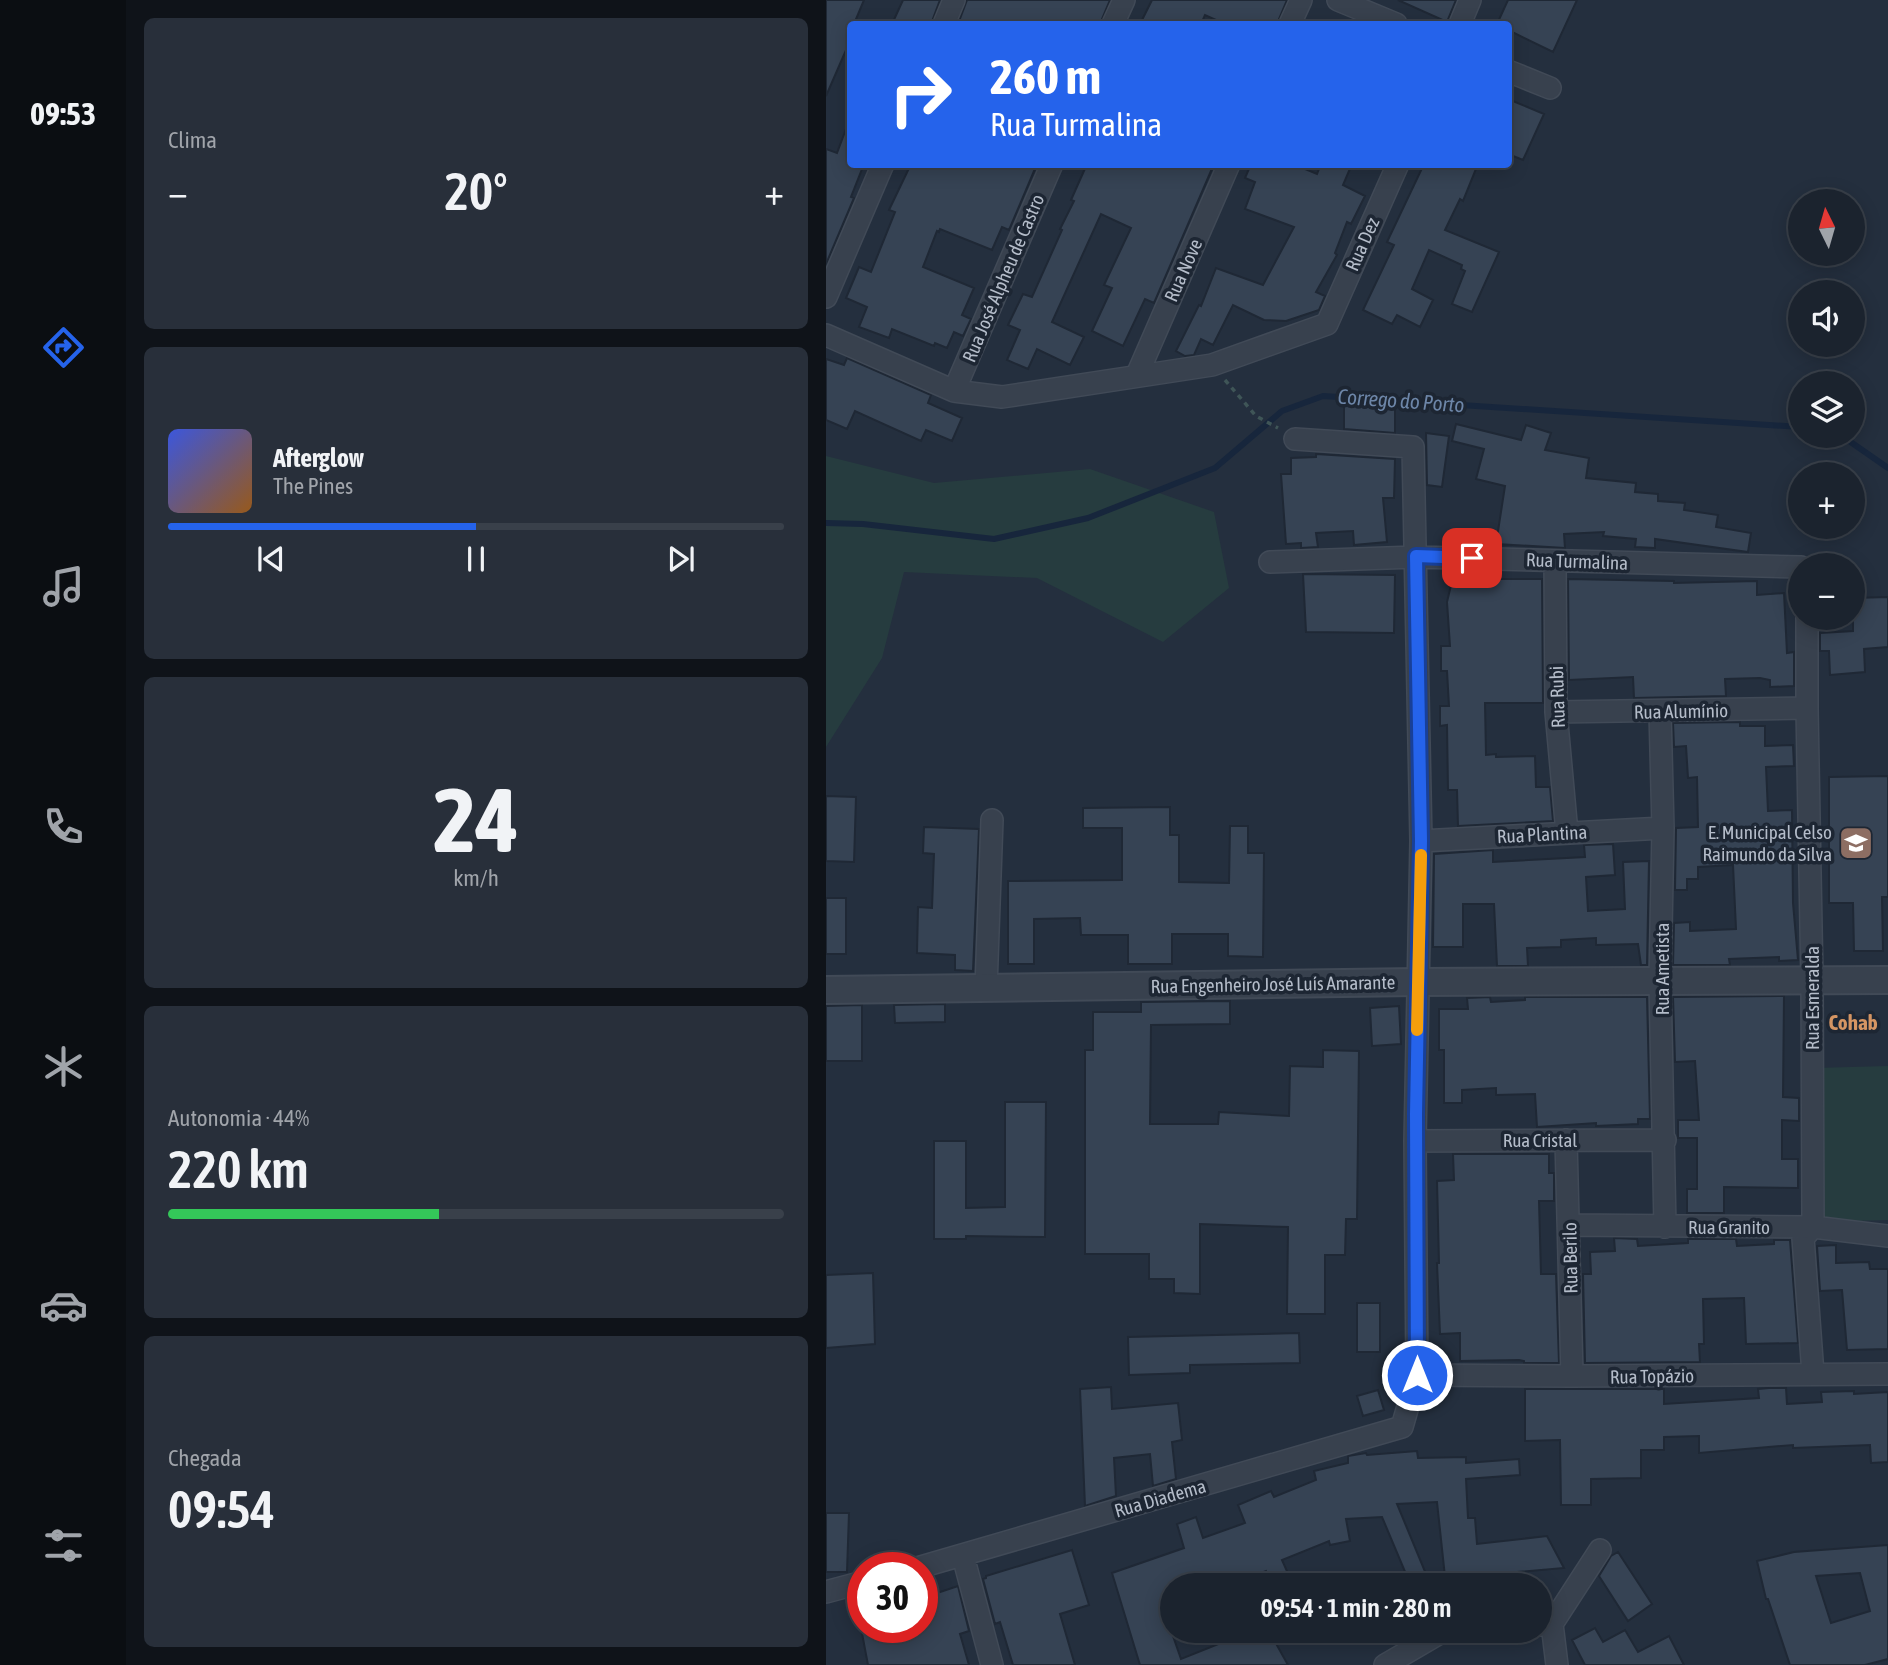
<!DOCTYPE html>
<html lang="pt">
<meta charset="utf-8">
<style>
:root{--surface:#1b232e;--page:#282f3a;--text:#f1f3f6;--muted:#a0a4aa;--line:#39404a;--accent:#2563eb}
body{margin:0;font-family:"Asap Condensed",sans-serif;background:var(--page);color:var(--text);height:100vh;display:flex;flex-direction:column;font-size:26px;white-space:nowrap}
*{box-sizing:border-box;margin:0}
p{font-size:23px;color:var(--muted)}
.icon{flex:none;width:38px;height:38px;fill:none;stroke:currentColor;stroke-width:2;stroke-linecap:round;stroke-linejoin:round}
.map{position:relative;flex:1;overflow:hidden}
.sheet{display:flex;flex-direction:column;gap:18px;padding:18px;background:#0f1319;width:700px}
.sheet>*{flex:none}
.top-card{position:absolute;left:21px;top:21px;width:665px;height:147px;border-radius:7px;box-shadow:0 4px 18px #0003,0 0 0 2px var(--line);background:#2563eb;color:#fff;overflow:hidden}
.needle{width:46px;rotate:355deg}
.buttons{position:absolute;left:962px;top:189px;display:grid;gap:14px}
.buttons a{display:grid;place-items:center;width:77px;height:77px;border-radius:50%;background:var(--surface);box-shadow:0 4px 18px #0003,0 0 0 2px var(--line);font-size:35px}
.speed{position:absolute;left:21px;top:1552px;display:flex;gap:14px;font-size:35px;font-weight:700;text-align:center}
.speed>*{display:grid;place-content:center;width:91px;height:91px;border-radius:50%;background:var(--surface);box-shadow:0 4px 18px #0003,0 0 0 2px var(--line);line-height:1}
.speed .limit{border:10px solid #d22;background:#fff;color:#111}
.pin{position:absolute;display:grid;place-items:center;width:60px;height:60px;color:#fff;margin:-30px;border-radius:14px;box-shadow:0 4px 10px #0006}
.me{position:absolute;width:77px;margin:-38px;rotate:0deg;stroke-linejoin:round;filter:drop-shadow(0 0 5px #0008)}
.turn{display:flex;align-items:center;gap:24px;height:147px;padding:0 28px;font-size:32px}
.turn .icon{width:91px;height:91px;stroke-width:2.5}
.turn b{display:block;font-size:49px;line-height:60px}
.big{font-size:52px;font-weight:600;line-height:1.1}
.sheet .card{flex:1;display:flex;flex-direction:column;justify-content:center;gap:10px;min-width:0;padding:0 24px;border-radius:10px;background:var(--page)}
.sheet .dial{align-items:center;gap:0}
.dial b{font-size:91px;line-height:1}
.song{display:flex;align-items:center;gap:21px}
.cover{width:84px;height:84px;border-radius:10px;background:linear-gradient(135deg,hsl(230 70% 55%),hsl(30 70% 35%))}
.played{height:7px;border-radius:4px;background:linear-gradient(90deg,var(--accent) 50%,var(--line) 50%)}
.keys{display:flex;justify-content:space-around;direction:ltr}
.heat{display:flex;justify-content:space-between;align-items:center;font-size:38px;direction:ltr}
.charge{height:10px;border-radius:5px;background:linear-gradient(90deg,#34c759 44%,var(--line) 0)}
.trip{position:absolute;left:334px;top:1573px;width:392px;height:70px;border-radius:35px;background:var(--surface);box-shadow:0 4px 18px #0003,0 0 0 2px var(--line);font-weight:600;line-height:70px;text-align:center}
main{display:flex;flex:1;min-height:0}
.menu{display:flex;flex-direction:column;width:126px;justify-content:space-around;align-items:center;background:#0b0e12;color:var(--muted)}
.menu .icon{width:49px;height:49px}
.menu .selected{color:var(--accent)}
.menu b{font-size:32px;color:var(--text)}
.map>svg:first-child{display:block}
.green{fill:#263c3f}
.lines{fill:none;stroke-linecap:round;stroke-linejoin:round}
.stream{stroke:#17263c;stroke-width:6}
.building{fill:#364354;stroke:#1f2835;stroke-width:2;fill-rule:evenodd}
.minor-casing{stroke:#414a57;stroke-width:24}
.tertiary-casing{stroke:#414a57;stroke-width:30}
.path{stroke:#3f5557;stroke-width:3.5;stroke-dasharray:5 5;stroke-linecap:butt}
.minor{stroke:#38414e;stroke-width:21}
.tertiary{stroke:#38414e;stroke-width:26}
.route-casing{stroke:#184099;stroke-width:18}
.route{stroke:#2563eb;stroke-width:12}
.slow{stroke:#f59e0b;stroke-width:12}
.labels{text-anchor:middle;stroke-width:7;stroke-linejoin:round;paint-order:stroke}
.street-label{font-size:19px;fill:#b4bcc9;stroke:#1d2633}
.poi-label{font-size:19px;fill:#b4bcc9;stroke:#1d2633;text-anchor:end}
.water-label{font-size:21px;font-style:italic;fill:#6d86a8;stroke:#1d2633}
.neighbourhood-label{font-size:21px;font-weight:bold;fill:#d59563;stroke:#1d2633}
</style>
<main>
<nav class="menu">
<b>09:53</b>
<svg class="icon selected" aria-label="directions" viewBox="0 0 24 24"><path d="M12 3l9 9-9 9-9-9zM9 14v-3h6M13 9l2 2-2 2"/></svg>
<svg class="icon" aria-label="music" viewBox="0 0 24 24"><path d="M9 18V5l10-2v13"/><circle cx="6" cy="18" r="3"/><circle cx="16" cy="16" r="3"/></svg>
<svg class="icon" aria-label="phone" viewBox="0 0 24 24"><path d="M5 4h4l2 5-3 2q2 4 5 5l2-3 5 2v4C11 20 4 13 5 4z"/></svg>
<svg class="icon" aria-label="climate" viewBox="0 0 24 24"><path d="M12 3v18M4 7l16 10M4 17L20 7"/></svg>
<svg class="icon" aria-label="car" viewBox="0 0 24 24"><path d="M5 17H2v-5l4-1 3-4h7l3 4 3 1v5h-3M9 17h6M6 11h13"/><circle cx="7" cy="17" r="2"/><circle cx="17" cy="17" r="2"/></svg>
<svg class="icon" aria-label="filters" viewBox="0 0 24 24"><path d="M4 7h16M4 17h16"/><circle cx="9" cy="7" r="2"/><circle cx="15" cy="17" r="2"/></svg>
</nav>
<section class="sheet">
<div class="card"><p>Clima</p>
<div class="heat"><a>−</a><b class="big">20°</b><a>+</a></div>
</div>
<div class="card">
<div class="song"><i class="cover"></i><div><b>Afterglow</b><p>The Pines</p></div></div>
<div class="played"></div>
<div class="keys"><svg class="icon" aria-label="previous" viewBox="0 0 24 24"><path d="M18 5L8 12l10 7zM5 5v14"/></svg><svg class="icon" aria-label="pause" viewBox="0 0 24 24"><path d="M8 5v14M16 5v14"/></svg><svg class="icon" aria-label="next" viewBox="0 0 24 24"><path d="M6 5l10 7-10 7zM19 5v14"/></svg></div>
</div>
<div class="card dial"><b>24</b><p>km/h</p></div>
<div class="card"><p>Autonomia · 44%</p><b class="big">220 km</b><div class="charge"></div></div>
<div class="card"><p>Chegada</p><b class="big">09:54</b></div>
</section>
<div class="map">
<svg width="1062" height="1665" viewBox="0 0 1062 1665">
<rect width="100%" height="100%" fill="#242f3e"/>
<path class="green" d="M 0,456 L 108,483 L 264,469 L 388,512 L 403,588 L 337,642 L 211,578 L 78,572 L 56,658 L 0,747 Z
M 1062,1066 L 1062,1220 L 993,1222 L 989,1068 Z"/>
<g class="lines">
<path class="stream" d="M 1016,436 L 1062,468
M 0,523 L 37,524 L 168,539 L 262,518 L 389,468 L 456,411 L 497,396 L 975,427"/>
</g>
<path class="building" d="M 0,0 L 38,0 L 28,24 L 24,24 L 24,41 L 0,96 Z
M 77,0 L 114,0 L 105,24 L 66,24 Z
M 141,0 L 284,0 L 274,24 L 132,24 Z
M 326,0 L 461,0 L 451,24 L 399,24 L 379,15 L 375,24 L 314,24 Z
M 572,0 L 630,0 L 621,22 Z
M 682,0 L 751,0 L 727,52 L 682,30 L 682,24 L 671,24 Z
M 682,99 L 718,114 L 697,160 L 682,154 Z
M 23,121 L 24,164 L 38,164 L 25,197 L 28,198 L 0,264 L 0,149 L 11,153 Z
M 85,164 L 211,164 L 183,230 L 176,227 L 166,250 L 114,229 L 113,232 L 111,231 L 97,267 L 148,288 L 136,315 L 145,319 L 137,336 L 128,332 L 121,348 L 109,343 L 108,346 L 66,329 L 63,338 L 33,327 L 41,307 L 20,298 L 33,267 L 45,272 L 69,212 L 63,210 Z
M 261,164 L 388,164 L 328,303 L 319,299 L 297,346 L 266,331 L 286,288 L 278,285 L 305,228 L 275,214 L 226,322 L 258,337 L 244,365 L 211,349 L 202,369 L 181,360 L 194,330 L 182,325 L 197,294 L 206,297 L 236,230 L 234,229 L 248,201 L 245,200 Z
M 425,164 L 467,164 L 491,174 L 495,164 L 526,164 L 517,185 L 539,196 L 525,224 L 521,222 L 509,253 L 511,255 L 490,292 L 499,296 L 493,310 L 460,321 L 438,320 L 407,305 L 387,345 L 375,339 L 368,355 L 359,356 L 350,351 L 373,305 L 375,306 L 390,268 L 437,285 L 468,227 L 419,209 L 429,182 L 419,178 Z
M 598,164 L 652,164 L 637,201 L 634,199 L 619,230 L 673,252 L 646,312 L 626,304 L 639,271 L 635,269 L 636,265 L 603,250 L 586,289 L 607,300 L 594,327 L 571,315 L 566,324 L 537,310 L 568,245 L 561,242 Z
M 21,358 L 105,395 L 102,403 L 136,418 L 126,441 L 100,430 L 95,441 L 29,411 L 21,429 L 0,420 L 0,359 L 18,365 Z
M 518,403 L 569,403 L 569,433 L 518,429 Z
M 630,424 L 695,440 L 700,425 L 725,433 L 719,450 L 763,458 L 760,478 L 810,483 L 809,492 L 832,494 L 832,501 L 859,503 L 858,510 L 892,515 L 890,527 L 925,533 L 922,552 L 829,539 L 829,548 L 809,547 L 810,539 L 777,536 L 778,532 L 738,534 L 739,548 L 670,544 L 679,486 L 650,479 L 658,449 L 626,441 Z
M 600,433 L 623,436 L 616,487 L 601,485 Z
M 490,454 L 569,459 L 568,498 L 557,498 L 561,542 L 528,545 L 527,531 L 490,533 L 492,547 L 475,548 L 475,543 L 460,544 L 455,474 L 465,474 L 465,458 L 490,457 Z
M 477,574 L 569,575 L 568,633 L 480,632 Z
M 666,579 L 716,579 L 717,703 L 659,703 L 660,755 L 670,754 L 670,757 L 709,756 L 710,787 L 724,787 L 727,821 L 632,826 L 631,790 L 622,790 L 621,725 L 614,726 L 614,706 L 623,706 L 621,671 L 615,671 L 615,646 L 624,646 L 621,602 L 626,581 Z
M 742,579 L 848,581 L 848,583 L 931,581 L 931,595 L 958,593 L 961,653 L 968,652 L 968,686 L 944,687 L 944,680 L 934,678 L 899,679 L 900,696 L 808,698 L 807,677 L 743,680 Z
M 1062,597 L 1062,647 L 1038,649 L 1039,672 L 1004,675 L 1003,651 L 994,651 L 994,633 L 1027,631 L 1027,598 Z
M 914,722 L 914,726 L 939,726 L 939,746 L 967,745 L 968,766 L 940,767 L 942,811 L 966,810 L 967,903 L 972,960 L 953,961 L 953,957 L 903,959 L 904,965 L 847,965 L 848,923 L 864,922 L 864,931 L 910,929 L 907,865 L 872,867 L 872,879 L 861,879 L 861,890 L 849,890 L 850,828 L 872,827 L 871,777 L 862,778 L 860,746 L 848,747 L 847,723 Z
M 1062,776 L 1062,897 L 1056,897 L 1057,951 L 1028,951 L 1027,903 L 1003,903 L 1003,777 Z
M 0,796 L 30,797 L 28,862 L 0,861 Z
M 344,807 L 344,835 L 353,835 L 353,882 L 403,883 L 404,826 L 422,826 L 422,853 L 438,853 L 437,957 L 402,956 L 402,934 L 346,934 L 346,964 L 302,964 L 302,935 L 255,935 L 254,918 L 208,919 L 208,964 L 182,964 L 182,881 L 296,880 L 296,828 L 257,828 L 257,808 Z
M 98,827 L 153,829 L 147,971 L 129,970 L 129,955 L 91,953 L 92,907 L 106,908 L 108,854 L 97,853 Z
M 787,844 L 789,875 L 760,877 L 762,911 L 799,909 L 797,862 L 823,861 L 821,965 L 815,965 L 812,944 L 770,945 L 770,938 L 735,940 L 735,947 L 701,948 L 702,966 L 671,966 L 668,904 L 637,904 L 637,947 L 607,947 L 608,854 L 667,850 L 667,862 L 759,857 L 758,845 Z
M 0,898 L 20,898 L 20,954 L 0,954 Z
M 958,996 L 957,1097 L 973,1098 L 973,1121 L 956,1120 L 956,1159 L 972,1159 L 972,1188 L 898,1187 L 898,1213 L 861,1213 L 861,1189 L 871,1189 L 871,1138 L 852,1138 L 852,1120 L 873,1120 L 869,1061 L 849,1062 L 847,997 Z
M 664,997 L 665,1002 L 699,1000 L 699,997 L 821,997 L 824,1119 L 812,1119 L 812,1124 L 770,1126 L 770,1123 L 711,1127 L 709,1094 L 670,1095 L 670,1088 L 636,1090 L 636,1103 L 618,1103 L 618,1050 L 613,1050 L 613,1009 L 642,1009 L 641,998 Z
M 404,1001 L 404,1024 L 325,1025 L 324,1124 L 392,1124 L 393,1112 L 463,1116 L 464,1066 L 497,1067 L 497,1050 L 533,1051 L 531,1219 L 520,1219 L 519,1255 L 499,1255 L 499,1314 L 461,1314 L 462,1227 L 374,1224 L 374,1294 L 348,1293 L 348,1279 L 323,1279 L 323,1254 L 259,1254 L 259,1050 L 267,1050 L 267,1012 L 315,1012 L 315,1002 Z
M 119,1004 L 119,1022 L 69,1023 L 68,1005 Z
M 36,1005 L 36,1061 L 0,1061 L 0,1006 Z
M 573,1006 L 575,1044 L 546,1046 L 544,1008 Z
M 179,1102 L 220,1102 L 219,1237 L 140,1236 L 140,1239 L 108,1239 L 108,1141 L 140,1141 L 140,1208 L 179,1207 Z
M 627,1154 L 723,1154 L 723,1173 L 728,1173 L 728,1201 L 713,1201 L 715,1274 L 730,1274 L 733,1363 L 698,1363 L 698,1361 L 693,1360 L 634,1361 L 634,1333 L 614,1334 L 611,1263 L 613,1263 L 611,1181 L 628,1180 Z
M 788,1238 L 811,1239 L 812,1246 L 862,1243 L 862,1239 L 910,1239 L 911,1246 L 948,1244 L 948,1240 L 964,1240 L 972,1343 L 920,1344 L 918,1298 L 877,1299 L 878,1344 L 873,1344 L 874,1362 L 759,1363 L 757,1274 L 765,1274 L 764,1252 L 789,1251 Z
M 1010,1245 L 1010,1263 L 1043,1262 L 1044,1269 L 1062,1269 L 1062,1349 L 1021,1350 L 1016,1290 L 994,1291 L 991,1246 Z
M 47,1273 L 49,1344 L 0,1348 L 0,1275 Z
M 531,1303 L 554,1303 L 554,1352 L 531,1352 Z
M 473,1333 L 474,1363 L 364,1365 L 364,1373 L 303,1375 L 302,1337 Z
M 285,1387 L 286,1409 L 352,1403 L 356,1440 L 346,1442 L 350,1479 L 327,1486 L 324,1454 L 288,1458 L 290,1496 L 259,1506 L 254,1389 Z
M 943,1388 L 960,1388 L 961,1404 L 996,1402 L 995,1392 L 1028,1391 L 1028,1394 L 1062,1392 L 1062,1462 L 1045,1463 L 1044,1445 L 967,1448 L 967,1445 L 873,1453 L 873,1436 L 838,1437 L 838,1450 L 815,1450 L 815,1478 L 765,1479 L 765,1505 L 735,1505 L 734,1440 L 699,1441 L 699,1389 L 838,1389 L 838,1404 L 933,1398 L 932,1389 Z
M 552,1390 L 558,1410 L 537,1416 L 531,1396 Z
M 591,1451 L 592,1458 L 640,1457 L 640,1463 L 693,1459 L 694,1475 L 640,1479 L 642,1518 L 649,1518 L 651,1544 L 721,1536 L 738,1568 L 692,1572 L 693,1582 L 660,1586 L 620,1586 L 611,1502 L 571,1504 L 605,1586 L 585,1586 L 556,1517 L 520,1519 L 524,1541 L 504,1545 L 503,1541 L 456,1560 L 464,1578 L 445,1585 L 440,1571 L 400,1586 L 346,1586 L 346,1633 L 355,1659 L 400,1641 L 395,1631 L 443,1631 L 462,1665 L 314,1665 L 286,1573 L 358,1548 L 351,1524 L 370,1517 L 377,1538 L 419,1523 L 412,1505 L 445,1491 L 448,1497 L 490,1480 L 488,1471 L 522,1463 L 522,1456 L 540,1453 L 541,1455 Z
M 0,1513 L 23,1513 L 21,1572 L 0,1572 Z
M 1062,1545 L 1062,1659 L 1039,1665 L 964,1665 L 942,1599 L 940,1599 L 931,1561 L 968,1552 ZM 1034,1573 L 1044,1611 L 1005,1623 L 990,1576 Z
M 246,1550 L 263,1605 L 234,1614 L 249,1665 L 187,1665 L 174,1622 L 169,1624 L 157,1579 L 160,1578 L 160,1576 Z
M 792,1552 L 826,1604 L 802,1621 L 773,1576 L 785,1556 Z
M 132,1586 L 143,1631 L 134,1634 L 143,1665 L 42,1665 L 35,1628 L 96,1628 L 96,1598 Z
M 769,1628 L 777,1642 L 799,1630 L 812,1652 L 843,1636 L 858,1665 L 759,1665 L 746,1640 Z"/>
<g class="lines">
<g class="minor-casing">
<path id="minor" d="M 512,0 L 570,24
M 118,24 L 128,0
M 287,24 L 298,0
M 464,24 L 475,0
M 634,24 L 644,0
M 682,71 L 724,88
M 0,297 L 57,164
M 0,335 L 128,391 L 176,397 L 386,365 L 501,324 L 572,164
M 311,375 L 403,164
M 128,391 L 226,164
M 729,561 L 730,712 L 741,833
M 444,562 L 590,557 L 975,567
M 981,618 L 981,708 L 986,981 L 987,1227 L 977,1238 L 987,1374
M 730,712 L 981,708
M 834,712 L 837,828 L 834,981 L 839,1227
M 595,841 L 837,828
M 160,988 L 166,820
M 740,1140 L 746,1376
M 589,1141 L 839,1140
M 743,1225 L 987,1227 L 1062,1236
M 591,1375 L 746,1376 L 1062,1374
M 137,1556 L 166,1665
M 91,1568 L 576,1427 L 591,1375 L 589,1141 L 595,841 L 587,447 L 469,439
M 0,1592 L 37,1582
M 726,1624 L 774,1550
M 714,1625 L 726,1624 L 731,1665
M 559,1665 L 614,1633 L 642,1631"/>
</g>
<g class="tertiary-casing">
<path id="tertiary" d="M 0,990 L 591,982 L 1062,980"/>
</g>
<path class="path" d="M 399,380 L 430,416 L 452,428"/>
<use href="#minor" class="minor"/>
<use href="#tertiary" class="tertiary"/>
</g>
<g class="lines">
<g class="route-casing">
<path id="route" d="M 591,1375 L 590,1114 L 595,841 L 590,556 L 646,558"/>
</g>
<use href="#route" class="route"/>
<path class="slow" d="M 591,1030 L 595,855"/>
</g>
<defs>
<g id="school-square" transform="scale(1.75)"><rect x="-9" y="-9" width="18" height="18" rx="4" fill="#8d6e63" stroke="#1d2633"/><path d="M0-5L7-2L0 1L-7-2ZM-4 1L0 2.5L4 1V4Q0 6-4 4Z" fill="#fff"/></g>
</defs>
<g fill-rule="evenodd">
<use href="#school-square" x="1030" y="843"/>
</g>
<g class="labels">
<g class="street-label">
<text transform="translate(536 244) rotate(-66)" y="7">Rua Dez</text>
<text transform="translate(357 270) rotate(-66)" y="7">Rua Nove</text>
<text transform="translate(177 278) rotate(-67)" y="7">Rua José Alpheu de Castro</text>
<text transform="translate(751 561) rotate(2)" y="7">Rua Turmalina</text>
<text transform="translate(731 697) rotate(-92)" y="7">Rua Rubi</text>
<text transform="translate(855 711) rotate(-1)" y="7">Rua Alumínio</text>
<text transform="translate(716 834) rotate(-3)" y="7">Rua Plantina</text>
<text transform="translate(836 969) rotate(-90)" y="7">Rua Ametista</text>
<text transform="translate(447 984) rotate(-1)" y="7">Rua Engenheiro José Luís Amarante</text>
<text transform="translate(986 998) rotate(-90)" y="7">Rua Esmeralda</text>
<text x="714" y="1147">Rua Cristal</text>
<text x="903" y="1234">Rua Granito</text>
<text transform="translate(744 1258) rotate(-91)" y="7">Rua Berilo</text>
<text transform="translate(826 1376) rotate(-1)" y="7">Rua Topázio</text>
<text transform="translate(334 1498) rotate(-16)" y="7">Rua Diadema</text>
</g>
<g class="poi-label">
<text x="1006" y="839">E. Municipal Celso<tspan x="1006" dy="22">Raimundo da Silva</tspan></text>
</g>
<g class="water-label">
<text transform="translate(575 401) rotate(4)" y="7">Corrego do Porto</text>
</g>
<g class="neighbourhood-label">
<text x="1027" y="1030">Cohab</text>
</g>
</g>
</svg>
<div class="buttons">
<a><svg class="needle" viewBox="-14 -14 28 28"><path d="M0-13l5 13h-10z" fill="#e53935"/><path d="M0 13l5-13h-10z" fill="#a0a4aa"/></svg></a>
<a><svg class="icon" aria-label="sound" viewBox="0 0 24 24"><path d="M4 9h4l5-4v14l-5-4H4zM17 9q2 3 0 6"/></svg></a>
<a><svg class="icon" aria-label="layers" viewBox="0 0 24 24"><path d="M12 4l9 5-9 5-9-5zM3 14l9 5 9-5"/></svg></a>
<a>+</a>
<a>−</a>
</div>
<div class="speed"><div class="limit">30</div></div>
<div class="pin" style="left:646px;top:558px;background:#d93025"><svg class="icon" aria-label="arrive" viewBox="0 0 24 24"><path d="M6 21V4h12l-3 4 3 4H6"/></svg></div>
<svg class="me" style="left:591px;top:1375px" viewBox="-20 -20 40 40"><circle r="17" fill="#2563eb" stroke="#fff" stroke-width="3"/><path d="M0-11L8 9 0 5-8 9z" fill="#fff"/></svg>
<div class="trip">09:54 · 1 min · 280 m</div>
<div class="top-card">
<div class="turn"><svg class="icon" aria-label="right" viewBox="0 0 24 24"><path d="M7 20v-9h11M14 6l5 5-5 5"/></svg><div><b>260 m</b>Rua Turmalina</div></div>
</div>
</div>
</main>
